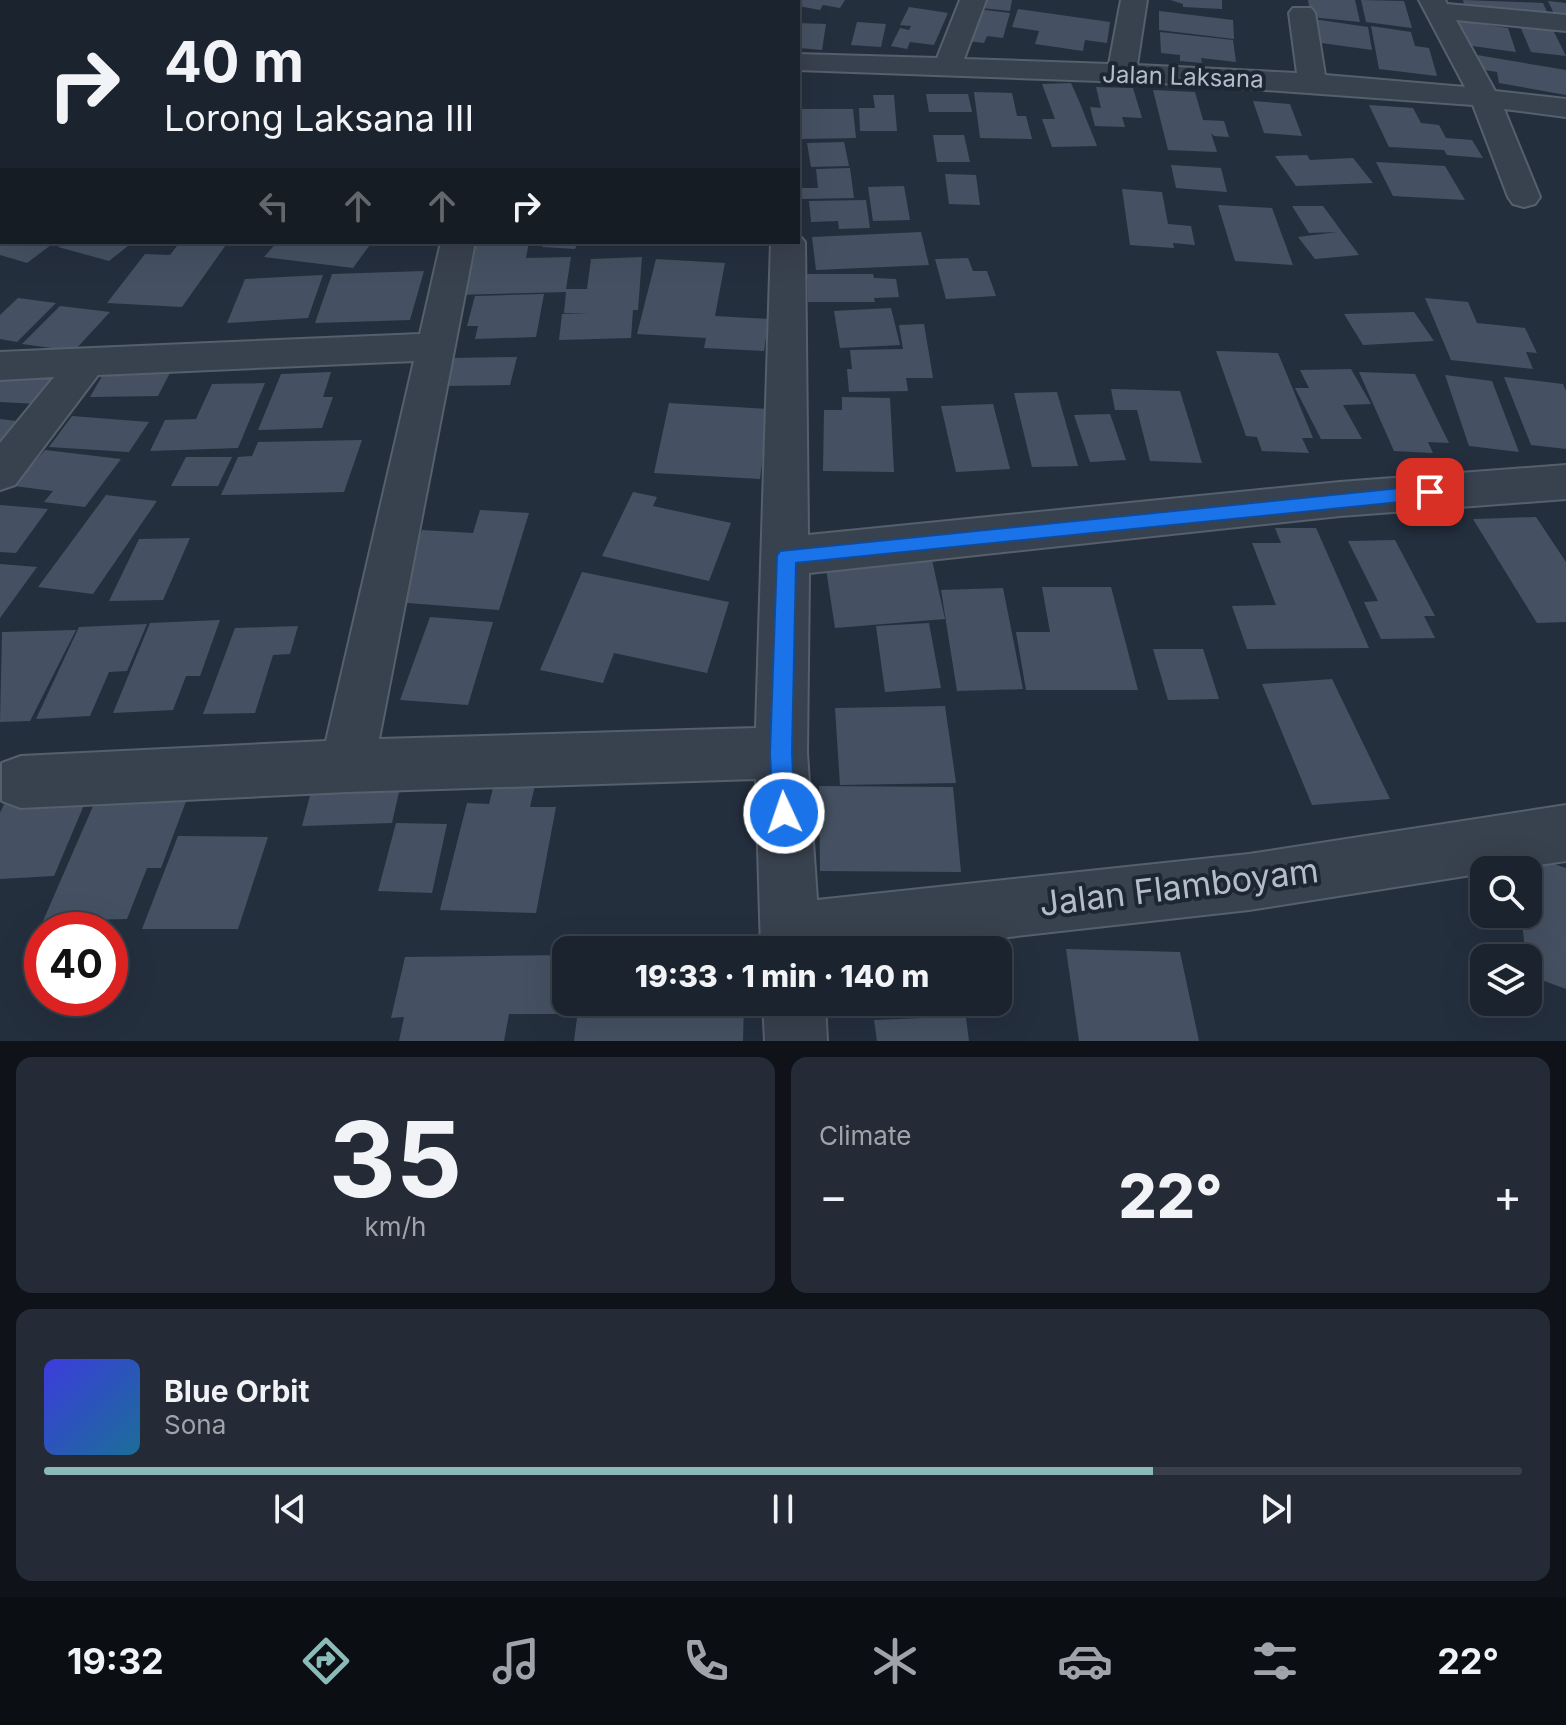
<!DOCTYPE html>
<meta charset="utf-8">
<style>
:root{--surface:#1b232e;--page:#242b36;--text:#f1f3f6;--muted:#a0a4aa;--line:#39404a;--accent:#8bbbb9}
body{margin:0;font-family:Inter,sans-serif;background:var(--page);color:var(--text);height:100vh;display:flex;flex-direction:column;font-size:30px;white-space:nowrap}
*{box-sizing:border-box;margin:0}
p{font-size:26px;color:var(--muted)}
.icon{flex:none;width:44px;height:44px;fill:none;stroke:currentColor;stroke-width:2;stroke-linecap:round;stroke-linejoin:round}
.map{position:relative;height:1041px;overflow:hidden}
.details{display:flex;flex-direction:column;gap:16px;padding:16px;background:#0f1319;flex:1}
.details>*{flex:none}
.guide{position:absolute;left:0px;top:0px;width:800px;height:244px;box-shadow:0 8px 32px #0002,0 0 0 2px var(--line);background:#1b232e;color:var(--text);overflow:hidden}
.controls{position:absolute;left:1470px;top:856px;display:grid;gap:16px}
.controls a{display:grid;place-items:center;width:72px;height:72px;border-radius:16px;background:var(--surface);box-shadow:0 8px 32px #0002,0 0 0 2px var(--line);font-size:40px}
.speed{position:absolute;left:24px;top:912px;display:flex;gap:16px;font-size:40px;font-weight:700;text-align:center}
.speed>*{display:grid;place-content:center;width:104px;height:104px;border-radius:50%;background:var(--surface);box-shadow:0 8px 32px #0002,0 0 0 2px var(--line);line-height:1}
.speed .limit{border:12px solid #d22;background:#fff;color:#111}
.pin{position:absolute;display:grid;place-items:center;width:68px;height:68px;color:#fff;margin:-34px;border-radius:16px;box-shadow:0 4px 12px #0006}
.me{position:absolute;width:88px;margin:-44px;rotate:357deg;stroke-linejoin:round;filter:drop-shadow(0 0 6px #0008)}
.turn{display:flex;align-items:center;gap:28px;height:168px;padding:0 32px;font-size:36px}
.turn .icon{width:104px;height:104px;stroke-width:2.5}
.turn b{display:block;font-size:56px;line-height:68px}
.lanes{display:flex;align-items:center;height:76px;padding:0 32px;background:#0003;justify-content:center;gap:40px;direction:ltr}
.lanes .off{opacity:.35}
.big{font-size:60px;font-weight:800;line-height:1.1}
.details .widget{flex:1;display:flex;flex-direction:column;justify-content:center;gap:12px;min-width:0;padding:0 28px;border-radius:16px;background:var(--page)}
.details .dial{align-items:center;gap:0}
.dial b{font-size:104px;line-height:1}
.song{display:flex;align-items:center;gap:24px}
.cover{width:96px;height:96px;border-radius:12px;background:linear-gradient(135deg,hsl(240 70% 55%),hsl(200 70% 35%))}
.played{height:8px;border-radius:4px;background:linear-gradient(90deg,var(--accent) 75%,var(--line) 75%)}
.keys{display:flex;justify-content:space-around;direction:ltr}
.heat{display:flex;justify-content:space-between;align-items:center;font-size:44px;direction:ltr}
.details .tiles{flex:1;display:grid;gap:16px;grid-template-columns:1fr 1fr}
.widget:last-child{grid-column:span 2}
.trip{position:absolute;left:552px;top:936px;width:460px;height:80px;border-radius:16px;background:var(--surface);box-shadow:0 8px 32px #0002,0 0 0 2px var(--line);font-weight:800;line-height:80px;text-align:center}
.tab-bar{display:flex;height:128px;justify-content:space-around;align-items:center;background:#0b0e12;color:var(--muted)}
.tab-bar .icon{width:56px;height:56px}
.tab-bar .on{color:var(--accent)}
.tab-bar b{font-size:36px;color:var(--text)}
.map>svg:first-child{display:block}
.building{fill:#455162}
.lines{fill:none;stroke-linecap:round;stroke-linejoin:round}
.minor-casing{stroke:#565f6c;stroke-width:4}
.minor{fill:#38414e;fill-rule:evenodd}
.route{fill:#1a73e8;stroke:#114b97;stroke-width:2}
.labels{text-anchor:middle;stroke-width:8;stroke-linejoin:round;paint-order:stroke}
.far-street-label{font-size:24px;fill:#b4bcc9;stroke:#1d2633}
.near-street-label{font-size:34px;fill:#b4bcc9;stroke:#1d2633}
</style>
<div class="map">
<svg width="1566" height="1041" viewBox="0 0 1566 1041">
<rect width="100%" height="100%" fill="#242f3e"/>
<path class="building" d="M 798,0 L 845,0 L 840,8 L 823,5 L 820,10 L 798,6 Z
M 983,0 L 1012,0 L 1010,11 L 981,8 Z
M 1170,0 L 1222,0 L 1222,9 L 1183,7 L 1183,4 Z
M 1308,0 L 1355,0 L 1360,22 L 1311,17 Z
M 1361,0 L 1404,1 L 1412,28 L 1366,22 Z
M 1463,0 L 1543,3 L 1549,16 L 1464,5 Z
M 1548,1 L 1566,3 L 1566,19 L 1556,18 Z
M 909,7 L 948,13 L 934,45 L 910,42 L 907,49 L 891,46 L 900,28 L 909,30 L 911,26 L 900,25 Z
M 977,9 L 1010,13 L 1003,38 L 987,36 L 984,43 L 967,41 Z
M 1018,9 L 1110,22 L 1107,43 L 1085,40 L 1083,51 L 1035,44 L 1039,31 L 1012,27 Z
M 1159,11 L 1233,20 L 1234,39 L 1159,30 Z
M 1313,19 L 1368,27 L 1372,50 L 1314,42 Z
M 1459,21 L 1508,28 L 1516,52 L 1465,45 Z
M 857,22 L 886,24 L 881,47 L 851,45 Z
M 798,23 L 826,24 L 822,50 L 798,48 Z
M 1371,26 L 1411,32 L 1415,46 L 1429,48 L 1437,76 L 1379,69 Z
M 1520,26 L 1553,30 L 1566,56 L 1531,52 Z
M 1160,32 L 1233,40 L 1236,62 L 1201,58 L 1202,63 L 1180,61 L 1180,55 L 1161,53 Z
M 1477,55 L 1566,70 L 1566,95 L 1499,83 L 1497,72 L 1479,69 Z
M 1071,83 L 1079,101 L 1097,146 L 1052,147 L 1042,119 L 1055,119 L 1042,84 Z
M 1096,87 L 1133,88 L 1142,118 L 1122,117 L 1125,127 L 1095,126 L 1090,107 L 1101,108 Z
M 1153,90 L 1195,92 L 1203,120 L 1224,121 L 1229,137 L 1214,136 L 1211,133 L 1217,152 L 1168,150 Z
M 974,92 L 1012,93 L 1017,116 L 1026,116 L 1032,139 L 980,138 Z
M 926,94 L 968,94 L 972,112 L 929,112 Z
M 873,95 L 894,95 L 897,131 L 860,131 L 859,108 L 875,108 Z
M 1253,101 L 1290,104 L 1302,136 L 1264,133 Z
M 1369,105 L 1413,108 L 1421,123 L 1439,125 L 1446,138 L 1472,140 L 1483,158 L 1447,155 L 1444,150 L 1389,147 Z
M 799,109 L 853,109 L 856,138 L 801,139 Z
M 933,135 L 964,135 L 970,162 L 937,162 Z
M 844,142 L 849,166 L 811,167 L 807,143 Z
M 1307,155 L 1310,160 L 1353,158 L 1373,183 L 1296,186 L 1275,156 Z
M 1376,162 L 1445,166 L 1465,200 L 1393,196 Z
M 1171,165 L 1221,168 L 1227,192 L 1176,188 Z
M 850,168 L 854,198 L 801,199 L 800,188 L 818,188 L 816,169 Z
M 945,174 L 976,175 L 980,205 L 949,204 Z
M 904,186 L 910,220 L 873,221 L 868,187 Z
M 1122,189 L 1162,192 L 1168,224 L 1191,226 L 1195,245 L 1173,243 L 1174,248 L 1130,245 Z
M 866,200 L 870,228 L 839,229 L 838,221 L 811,222 L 809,201 Z
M 1218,205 L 1272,208 L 1293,265 L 1235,261 Z
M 1292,206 L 1323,206 L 1359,255 L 1315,259 L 1298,237 L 1337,232 L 1309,233 Z
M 921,232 L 929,265 L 816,270 L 812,237 Z
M 0,242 L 55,242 L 27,263 L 0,255 Z
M 65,242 L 133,242 L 109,261 L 58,247 Z
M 180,242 L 228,242 L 182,307 L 107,303 L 145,254 L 170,255 Z
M 277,242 L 372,242 L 353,268 L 264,257 Z
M 468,242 L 529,242 L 526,258 L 571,257 L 566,289 L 587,289 L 591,259 L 642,257 L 638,310 L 633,310 L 631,338 L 559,340 L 562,314 L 589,313 L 564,313 L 566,292 L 454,295 Z
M 544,242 L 578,242 L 575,249 L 542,247 Z
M 968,258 L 973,271 L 987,271 L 996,296 L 946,299 L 935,259 Z
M 656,259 L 725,263 L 715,316 L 769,319 L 764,351 L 704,348 L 706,338 L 637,334 Z
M 424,271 L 410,320 L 315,323 L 332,274 Z
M 807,274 L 873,274 L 874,278 L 896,279 L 899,297 L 874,298 L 875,302 L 808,302 Z
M 323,275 L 308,318 L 227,323 L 245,279 Z
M 544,294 L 536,337 L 475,339 L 478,326 L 467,326 L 475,296 Z
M 18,298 L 56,303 L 17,342 L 0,339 L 0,315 Z
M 1425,298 L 1468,302 L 1477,323 L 1525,328 L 1537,353 L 1526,352 L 1533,369 L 1451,360 Z
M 60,306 L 110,312 L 74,351 L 22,344 Z
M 891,308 L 900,345 L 840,348 L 834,311 Z
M 1414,312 L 1434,341 L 1363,345 L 1344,314 Z
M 924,324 L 933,378 L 906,378 L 908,391 L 849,392 L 847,369 L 852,369 L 850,350 L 903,349 L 899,325 Z
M 1216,351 L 1278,353 L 1313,438 L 1302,438 L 1309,453 L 1262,451 L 1257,437 L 1246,436 Z
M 517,357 L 510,385 L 444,386 L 452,358 Z
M 174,365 L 158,396 L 90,397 L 108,366 Z
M 1351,369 L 1371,404 L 1343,405 L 1362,439 L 1321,439 L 1295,388 L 1309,388 L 1300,370 Z
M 331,372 L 323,397 L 333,397 L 322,428 L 258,430 L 281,374 Z
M 1359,372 L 1415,374 L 1449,443 L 1428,442 L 1433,453 L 1394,451 Z
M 6,373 L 58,375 L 38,404 L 0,402 L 0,381 Z
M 1445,375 L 1492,381 L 1519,452 L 1469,446 Z
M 1504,377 L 1563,384 L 1566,391 L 1566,449 L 1531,445 Z
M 265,383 L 238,448 L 150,451 L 165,420 L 196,419 L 212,384 Z
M 1111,389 L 1180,391 L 1202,463 L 1150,461 L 1137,410 L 1115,410 Z
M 1057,392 L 1078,466 L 1032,467 L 1014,393 Z
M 842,397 L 890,398 L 894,472 L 823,471 L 824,410 L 842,410 Z
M 669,403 L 769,409 L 760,479 L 654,473 Z
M 993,404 L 1010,469 L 956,472 L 941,406 Z
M 1110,414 L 1126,460 L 1090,462 L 1074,415 Z
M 72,416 L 149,422 L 129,452 L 49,447 Z
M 0,419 L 26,422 L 0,453 Z
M 362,440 L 344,492 L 221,495 L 238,457 L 252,456 L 258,442 Z
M 45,450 L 121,459 L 85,507 L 44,502 L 53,491 L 14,486 Z
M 186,457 L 232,457 L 218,486 L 171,486 Z
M 633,492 L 657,497 L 653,506 L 731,523 L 709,581 L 602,556 Z
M 106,495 L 157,501 L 93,594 L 38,587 Z
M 0,505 L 48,509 L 16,553 L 0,552 Z
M 480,510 L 529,513 L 499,610 L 394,602 L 422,530 L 473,533 Z
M 1536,517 L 1566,562 L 1566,622 L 1537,623 L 1473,519 Z
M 1275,528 L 1316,528 L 1369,648 L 1247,649 L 1232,606 L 1276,605 L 1252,543 L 1281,543 Z
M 190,538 L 163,600 L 109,601 L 139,539 Z
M 1395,540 L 1435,616 L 1424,616 L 1435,638 L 1381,639 L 1364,602 L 1378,601 L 1348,541 Z
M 932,560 L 945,619 L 835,628 L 826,569 Z
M 0,564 L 37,567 L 0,618 Z
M 582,572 L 729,602 L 707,673 L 614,653 L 603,683 L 540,670 Z
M 1042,587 L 1111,587 L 1138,690 L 1026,690 L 1016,632 L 1050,632 Z
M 1003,588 L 1023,689 L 957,691 L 941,590 Z
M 430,617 L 493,622 L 468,705 L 400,700 Z
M 220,620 L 200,676 L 186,676 L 173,710 L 113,713 L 150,623 Z
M 929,623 L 941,688 L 885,692 L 876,626 Z
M 147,624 L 127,671 L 109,672 L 90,716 L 36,719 L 79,627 Z
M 298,626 L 290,654 L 273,655 L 255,713 L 203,714 L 235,628 Z
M 76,630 L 30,721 L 0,722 L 2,632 Z
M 1153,649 L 1203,649 L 1219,699 L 1168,700 Z
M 1332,679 L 1390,799 L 1312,805 L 1262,684 Z
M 945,706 L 956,783 L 840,785 L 835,708 Z
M 404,770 L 392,823 L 302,826 L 316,773 Z
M 494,784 L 535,785 L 530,807 L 556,807 L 536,913 L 440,910 L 467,803 L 489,804 Z
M 819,786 L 953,787 L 961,872 L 820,871 Z
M 188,796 L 161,868 L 147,868 L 127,919 L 43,921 L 97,797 Z
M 87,798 L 54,876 L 0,879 L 0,813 L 5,802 Z
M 396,823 L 447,824 L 432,893 L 378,891 Z
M 178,836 L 268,837 L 238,929 L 142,929 Z
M 1515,851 L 1566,868 L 1566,989 L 1528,975 L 1521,914 L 1528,914 L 1528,870 L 1517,870 Z
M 1066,949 L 1180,952 L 1199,1041 L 1079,1041 Z
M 566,955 L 562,1014 L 509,1014 L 504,1041 L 399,1041 L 404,1017 L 391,1018 L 405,957 Z
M 579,1002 L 744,1002 L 743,1041 L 574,1041 Z
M 921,1002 L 964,1002 L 969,1041 L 877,1041 L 874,1020 L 923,1018 Z"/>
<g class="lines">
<g class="minor-casing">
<path id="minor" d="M 960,0 L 986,0 L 964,59 L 1109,64 L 1121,0 L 1147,0 L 1137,65 L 1297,73 L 1289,13 L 1293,8 L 1311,8 L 1315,13 L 1325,75 L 1465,87 L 1419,0 L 1445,0 L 1447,4 L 1566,15 L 1566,31 L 1456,20 L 1495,91 L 1566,99 L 1566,117 L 1504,109 L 1540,197 L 1535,204 L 1524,207 L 1513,204 L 1508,197 L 1473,105 L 1183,84 L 798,70 L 798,54 L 937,58 Z
M 0,149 L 2,149 L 2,167 L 0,167 Z
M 798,234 L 805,242 L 808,535 L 1340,482 L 1566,465 L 1566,499 L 1340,516 L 809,573 L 807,753 L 817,900 L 1249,854 L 1566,805 L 1566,861 L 1506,870 L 1484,870 L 1484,873 L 1249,910 L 892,950 L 761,950 L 756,779 L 347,792 L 21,808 L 2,801 L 2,763 L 21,756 L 326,741 L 414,361 L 98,375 L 15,485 L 0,490 L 0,443 L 54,377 L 0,380 L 0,352 L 420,334 L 441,242 L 475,242 L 379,739 L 756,728 L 771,242 L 798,242 Z
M 763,1002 L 825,1002 L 827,1041 L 765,1041 Z"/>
</g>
<use href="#minor" class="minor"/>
</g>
<path class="route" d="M 1430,485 L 1438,492 L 1430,499 L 796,563 L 792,753 L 795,813 L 792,821 L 784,824 L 776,821 L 773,813 L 770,753 L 777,556 L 780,551 Z"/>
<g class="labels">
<g class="far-street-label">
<text transform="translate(1183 77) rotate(2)" y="8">Jalan Laksana</text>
</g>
<g class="near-street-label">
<text transform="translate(1179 887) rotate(-7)" y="12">Jalan Flamboyam</text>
</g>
</g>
</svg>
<div class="controls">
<a><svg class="icon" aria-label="search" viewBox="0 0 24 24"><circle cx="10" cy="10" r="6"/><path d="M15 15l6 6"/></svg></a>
<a><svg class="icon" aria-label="layers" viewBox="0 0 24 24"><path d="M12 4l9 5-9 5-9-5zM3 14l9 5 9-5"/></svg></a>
</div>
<div class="speed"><div class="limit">40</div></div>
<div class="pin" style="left:1430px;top:492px;background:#d93025"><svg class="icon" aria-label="arrive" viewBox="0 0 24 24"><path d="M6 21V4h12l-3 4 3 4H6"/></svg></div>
<svg class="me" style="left:784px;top:813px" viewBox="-20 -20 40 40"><circle r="17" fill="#1a73e8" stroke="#fff" stroke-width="3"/><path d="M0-11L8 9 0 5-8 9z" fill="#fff"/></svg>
<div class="trip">19:33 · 1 min · 140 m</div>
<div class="guide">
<div class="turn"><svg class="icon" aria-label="right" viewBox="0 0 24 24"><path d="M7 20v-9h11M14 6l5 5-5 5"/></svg><div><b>40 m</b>Lorong Laksana III</div></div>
<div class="lanes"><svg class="icon off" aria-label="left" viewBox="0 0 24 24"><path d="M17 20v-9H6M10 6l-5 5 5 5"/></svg><svg class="icon off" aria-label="ahead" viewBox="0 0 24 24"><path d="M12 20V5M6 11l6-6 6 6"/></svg><svg class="icon off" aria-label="ahead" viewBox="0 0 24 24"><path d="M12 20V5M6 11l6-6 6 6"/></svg><svg class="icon" aria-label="right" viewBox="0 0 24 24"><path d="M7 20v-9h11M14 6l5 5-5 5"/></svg></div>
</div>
</div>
<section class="details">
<div class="tiles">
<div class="widget dial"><b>35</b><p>km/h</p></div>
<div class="widget"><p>Climate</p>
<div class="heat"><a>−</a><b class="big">22°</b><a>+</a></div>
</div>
<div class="widget">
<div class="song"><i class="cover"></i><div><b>Blue Orbit</b><p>Sona</p></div></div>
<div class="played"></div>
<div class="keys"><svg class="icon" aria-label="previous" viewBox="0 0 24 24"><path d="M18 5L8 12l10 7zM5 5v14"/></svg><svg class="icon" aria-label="pause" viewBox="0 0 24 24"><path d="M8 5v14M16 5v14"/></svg><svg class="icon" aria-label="next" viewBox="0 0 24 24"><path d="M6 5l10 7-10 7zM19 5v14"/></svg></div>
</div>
</div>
</section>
<nav class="tab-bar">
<b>19:32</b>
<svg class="icon on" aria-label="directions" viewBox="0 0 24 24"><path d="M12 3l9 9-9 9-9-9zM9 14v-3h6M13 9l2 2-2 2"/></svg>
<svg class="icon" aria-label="music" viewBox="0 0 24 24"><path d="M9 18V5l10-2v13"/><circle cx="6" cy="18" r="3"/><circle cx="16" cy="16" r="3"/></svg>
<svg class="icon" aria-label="phone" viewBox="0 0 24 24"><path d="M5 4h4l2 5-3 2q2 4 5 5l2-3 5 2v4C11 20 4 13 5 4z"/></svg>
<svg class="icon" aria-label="climate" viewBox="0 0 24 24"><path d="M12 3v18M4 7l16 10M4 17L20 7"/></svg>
<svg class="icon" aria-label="car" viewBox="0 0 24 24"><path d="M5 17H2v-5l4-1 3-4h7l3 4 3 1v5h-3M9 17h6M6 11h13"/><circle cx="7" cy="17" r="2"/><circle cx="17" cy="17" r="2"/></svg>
<svg class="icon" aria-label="filters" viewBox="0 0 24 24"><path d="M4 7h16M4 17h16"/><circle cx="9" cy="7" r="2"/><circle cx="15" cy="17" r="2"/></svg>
<b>22°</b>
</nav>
